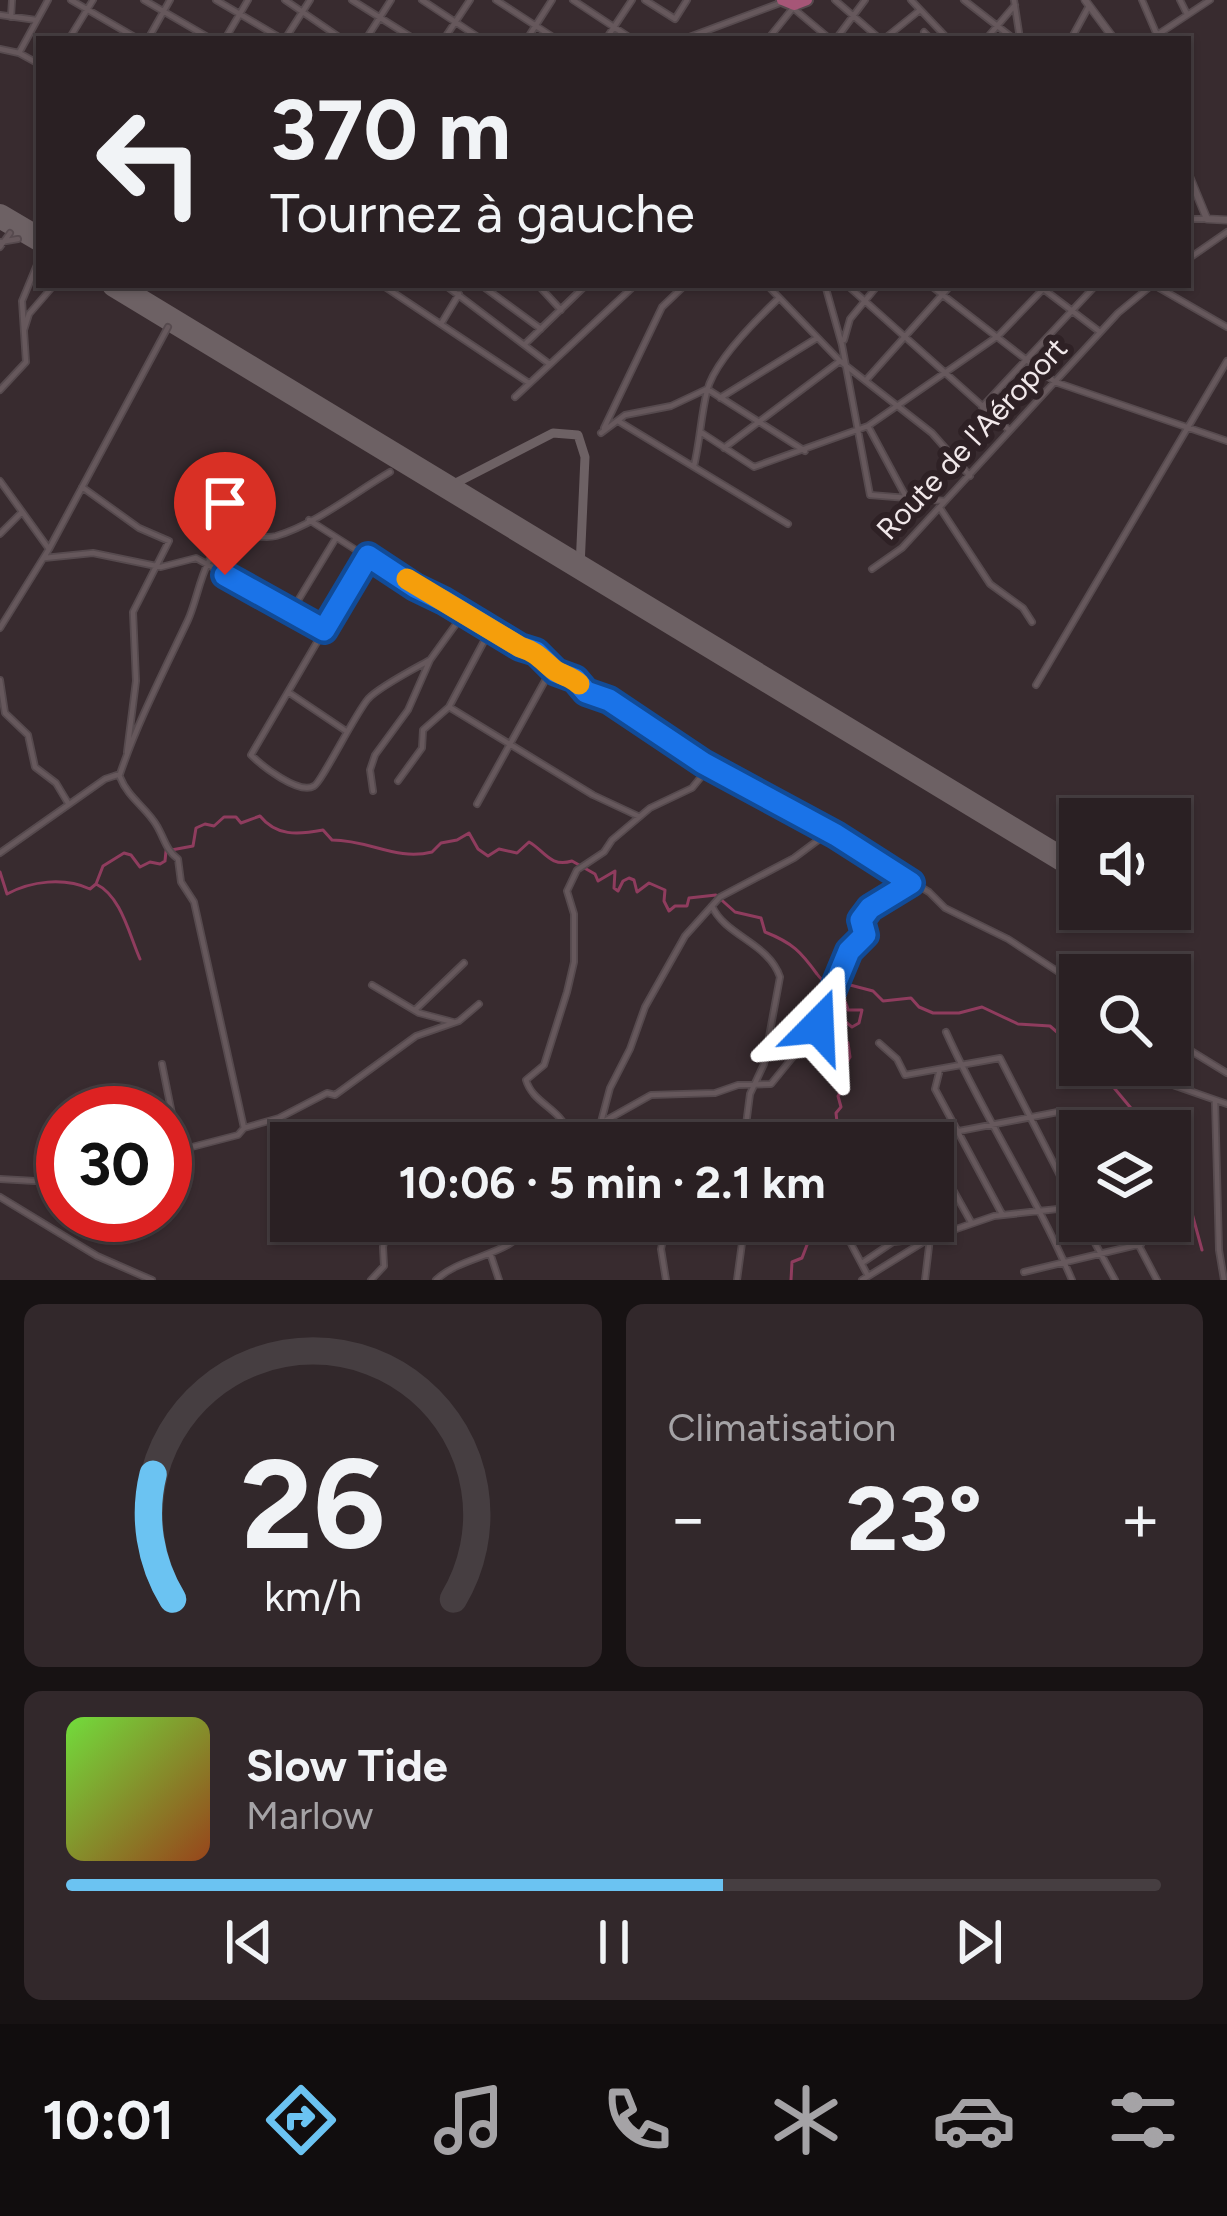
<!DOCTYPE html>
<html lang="fr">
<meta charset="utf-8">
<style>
:root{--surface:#2a2023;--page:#32282b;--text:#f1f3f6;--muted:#a5a3a6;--line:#463e41;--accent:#6bc3f2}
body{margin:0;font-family:Figtree,sans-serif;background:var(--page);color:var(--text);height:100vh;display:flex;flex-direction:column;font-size:45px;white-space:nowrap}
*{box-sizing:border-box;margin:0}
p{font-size:39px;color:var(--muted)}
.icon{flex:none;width:66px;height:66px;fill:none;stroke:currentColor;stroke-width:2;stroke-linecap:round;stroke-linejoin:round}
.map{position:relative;height:1280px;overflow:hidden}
.side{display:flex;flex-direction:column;gap:24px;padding:24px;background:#171213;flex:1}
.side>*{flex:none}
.hud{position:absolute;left:36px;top:36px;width:1155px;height:252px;border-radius:0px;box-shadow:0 3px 9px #0004,0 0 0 3px var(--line);background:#2a2023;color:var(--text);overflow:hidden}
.buttons{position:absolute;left:1059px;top:798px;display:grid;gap:24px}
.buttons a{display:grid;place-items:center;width:132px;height:132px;border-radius:0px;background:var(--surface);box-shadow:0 3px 9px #0004,0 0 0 3px var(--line);font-size:60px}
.speed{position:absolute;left:36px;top:1086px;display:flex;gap:24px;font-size:60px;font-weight:700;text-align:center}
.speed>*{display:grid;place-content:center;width:156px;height:156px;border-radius:50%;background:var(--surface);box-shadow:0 3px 9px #0004,0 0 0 3px var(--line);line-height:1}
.speed .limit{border:18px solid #d22;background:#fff;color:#111}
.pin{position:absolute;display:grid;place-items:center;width:102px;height:102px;color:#fff;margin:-123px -51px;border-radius:50% 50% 50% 0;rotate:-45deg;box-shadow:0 0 12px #0007}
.pin .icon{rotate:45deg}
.me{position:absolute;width:132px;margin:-66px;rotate:21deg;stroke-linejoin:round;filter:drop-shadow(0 0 9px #0008)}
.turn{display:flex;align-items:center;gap:42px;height:252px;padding:0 36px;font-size:54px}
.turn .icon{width:156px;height:156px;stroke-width:2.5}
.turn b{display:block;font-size:84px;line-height:102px}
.big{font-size:90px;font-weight:700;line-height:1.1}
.side .widget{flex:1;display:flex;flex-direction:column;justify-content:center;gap:18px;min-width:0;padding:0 42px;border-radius:18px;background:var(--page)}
.side .dial{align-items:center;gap:0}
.dial svg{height:312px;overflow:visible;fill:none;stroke:var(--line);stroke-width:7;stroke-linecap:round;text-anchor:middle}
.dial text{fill:var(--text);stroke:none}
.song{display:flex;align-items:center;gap:36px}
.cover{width:144px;height:144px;border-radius:18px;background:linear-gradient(135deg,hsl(100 70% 55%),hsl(20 70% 35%))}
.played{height:12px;border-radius:6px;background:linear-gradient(90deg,var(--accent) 60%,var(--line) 60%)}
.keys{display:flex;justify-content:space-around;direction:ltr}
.heat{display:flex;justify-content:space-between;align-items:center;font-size:66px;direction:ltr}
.side .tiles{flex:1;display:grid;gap:24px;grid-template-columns:1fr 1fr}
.widget:last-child{grid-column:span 2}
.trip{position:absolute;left:270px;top:1122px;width:684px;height:120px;border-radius:0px;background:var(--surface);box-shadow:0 3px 9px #0004,0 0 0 3px var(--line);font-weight:700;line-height:120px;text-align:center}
.menu{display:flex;height:192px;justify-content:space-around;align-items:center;background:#110d0e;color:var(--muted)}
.menu .icon{width:84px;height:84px}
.menu .on{color:var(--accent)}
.menu b{font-size:54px;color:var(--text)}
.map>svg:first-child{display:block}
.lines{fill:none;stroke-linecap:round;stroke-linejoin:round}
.stream{stroke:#8f3c5e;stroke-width:3}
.taxiway{stroke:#6d6164;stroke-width:9}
.runway{stroke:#6d6164;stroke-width:24}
.minor-casing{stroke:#564a4e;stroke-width:8}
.tertiary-casing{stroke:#564a4e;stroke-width:9}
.primary-casing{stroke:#564a4e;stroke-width:14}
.minor{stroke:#66585c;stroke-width:4.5}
.tertiary{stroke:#66585c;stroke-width:6}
.primary{stroke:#a65677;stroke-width:10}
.route-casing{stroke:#114b97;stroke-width:30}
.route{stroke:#1a73e8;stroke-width:21}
.slow{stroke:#f59e0b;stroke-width:21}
.labels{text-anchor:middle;stroke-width:12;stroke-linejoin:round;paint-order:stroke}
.street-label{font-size:30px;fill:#f1e8ea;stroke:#2e2125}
</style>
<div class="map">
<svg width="1227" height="1280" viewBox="0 0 1227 1280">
<rect width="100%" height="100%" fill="#382b2f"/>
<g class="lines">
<path class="stream" d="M 0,872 L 7,894 C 31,881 64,877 90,889 L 96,884 C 121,896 129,934 140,959
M 96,884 L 103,866 L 124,853 L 131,855 L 140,867 L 150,862 L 160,864 L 165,861 L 166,851 L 193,846 L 196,828 L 205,824 L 214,826 L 224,817 L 236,817 L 241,823 L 260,816 C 276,836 297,835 323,830 L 332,840 C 370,840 396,861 432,852 L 441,843 L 457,840 L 469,833 L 478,849 L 488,856 L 499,849 L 517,853 L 529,842 C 544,850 550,868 572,861 L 595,874 L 598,881 L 615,871 L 614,888 L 618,891 L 623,881 L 629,878 L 634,880 L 637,892 L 649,883 L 665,890 L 664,901 L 669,911 L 675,906 L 687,906 L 689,898 L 716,895 L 735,912 L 761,918 L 765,932 C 793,943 801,952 817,974 C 826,987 845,993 848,1010 L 862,1010 L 859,1023 L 852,1027 L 843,1020 L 839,1023 L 841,1037 L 848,1043 L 850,1057 L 833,1085 L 843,1089 L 838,1096 L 841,1107 L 836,1113 L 838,1131 L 830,1143
M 839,994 L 850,985 L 873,991 L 883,1001 L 911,998 L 919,1007 L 933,1013 L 959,1013 L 982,1007 L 1018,1024 L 1050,1026 L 1080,1052
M 1095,1065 L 1150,1131
M 1170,1174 L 1190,1206 L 1202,1250
M 791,1280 L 792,1262 L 802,1258 L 810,1237 L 816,1233 L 815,1221"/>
<path class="taxiway" d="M 448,487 L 553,433 L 578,435 L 585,457 L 580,567"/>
<path class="runway" d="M 0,216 L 39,239
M 114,285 L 1080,870"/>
<g class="minor-casing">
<path id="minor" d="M 71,0 L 138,39
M 144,0 L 211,39
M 216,0 L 282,39
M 285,0 L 342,39
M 352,0 L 414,39
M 422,0 L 481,39
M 496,0 L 556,39
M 573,0 L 632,39
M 645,0 L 675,19 L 687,0
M 835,0 L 880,39
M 911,0 L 948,39
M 964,0 L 1014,39
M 1014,0 L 1020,39
M 1142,0 L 1157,35
M 1180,0 L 1187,14
M 793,8 L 830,39
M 0,15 L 36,20
M 11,17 L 12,0
M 924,32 L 931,39
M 69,39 L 93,0
M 148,39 L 170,0
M 225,39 L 248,0
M 285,39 L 310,0
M 366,39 L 391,0
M 444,39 L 470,0
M 527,39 L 552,0
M 606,39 L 632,0
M 684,39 L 780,3
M 768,39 L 793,8
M 836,39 L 865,0
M 884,39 L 920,10
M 986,39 L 1015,5
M 1071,39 L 1089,6
M 1151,39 L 1210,0
M 0,49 L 19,53 L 39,64
M 19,53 L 48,0
M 37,219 L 39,214
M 1188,219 L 1207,219
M 0,242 L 18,239
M 0,247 L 10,233
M 1188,259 L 1227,232
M 382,285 L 529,383
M 445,285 L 548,363
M 481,285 L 541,329
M 538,285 L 561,310
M 767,285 L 840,361 L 932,433 L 970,476
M 825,285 L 842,345 L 870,495 L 945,501
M 847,285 L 1008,429
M 930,285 L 1055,382 L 1227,441
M 1038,285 L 1100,332
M 1154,285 L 1227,327
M 441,324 L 459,294
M 24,330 L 29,314 L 54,285
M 844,340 L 850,319 L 878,285
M 526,343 L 586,285
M 867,379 L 951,285
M 0,390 L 26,362 L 22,301 L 39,260
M 515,397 L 635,285
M 720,398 L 817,338
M 982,407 L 1096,285
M 618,421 L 788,524
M 604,428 L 662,307 L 685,285
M 869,428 L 906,497
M 601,433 L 625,415 L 671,406 L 707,389 L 805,451
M 702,433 L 754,467 L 868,426 L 998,336 L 1047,285
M 724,448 L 840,361
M 694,466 C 700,441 701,415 707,391 C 714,362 755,321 777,300
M 0,481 L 49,549
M 82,487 L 139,528 L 169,541 L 133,612 L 136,681 L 127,752
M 940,508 L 990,584 L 1023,608 L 1032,622
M 309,520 L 414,587 L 444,601 L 520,647 L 536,652 L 556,672 L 575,679 L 586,692 L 609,700 L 703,763 L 835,835 L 929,892 L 945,908 L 1008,939 L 1080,986
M 0,534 L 21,513
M 368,555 L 251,755 C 262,766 299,795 314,786 C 321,783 355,714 368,699 C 379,687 414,669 430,660
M 44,558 L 93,553 L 161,567 L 196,558 L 324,630
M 872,569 L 902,548 L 1118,313 L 1152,285
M 291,612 L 336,538
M 0,628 L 49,549 L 168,327
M 0,680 L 5,713 L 28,735 L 35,767 L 56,783 L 68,803
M 1036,685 L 1227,361
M 288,692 L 346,731
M 449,707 L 593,795 L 638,816
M 120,777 C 128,798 147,808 157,826 C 165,840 166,850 178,859 L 181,882 L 194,902 L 244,1128 L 238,1135 L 165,1154
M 398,781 L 422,748 L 423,730 L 449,707 L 490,630
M 373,791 L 370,770 L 375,755 L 408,710 L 430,660 L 464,613
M 477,804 L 552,668
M 0,853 L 105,779 L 120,774 C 138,721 164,671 188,620 C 199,596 203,552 229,538 C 242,531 261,540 276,536 C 316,524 354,493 390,472
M 712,906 C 725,936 769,943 780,977 L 764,1064 L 750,1094 L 746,1125 L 750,1143
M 372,985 L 419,1013 L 453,1022
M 415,1010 L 464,963
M 946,1032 C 984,1117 1036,1195 1072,1280
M 1170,1038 L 1227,1073
M 879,1043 L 897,1059 L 905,1075 L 1000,1058 L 1080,1215
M 162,1064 L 179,1149
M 940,1069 L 935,1089 L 1002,1214
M 1167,1083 L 1227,1104
M 1215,1100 L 1219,1250 L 1224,1280
M 244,1128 L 279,1118 L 327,1093 L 335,1095 L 416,1036 L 459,1021 L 479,1004
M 587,1131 L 651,1095 L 715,1093 L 738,1085 L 771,1084 L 818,1026 L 849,951 L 865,935 L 861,920 L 870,908 L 910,883
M 597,1137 L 610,1088 L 630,1049 L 645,1007 L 685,936 L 720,897 L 794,858 L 829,832
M 598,1143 L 587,1131 L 568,1133 C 561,1108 533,1104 526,1080 L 544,1065 L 567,992 L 574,962 L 574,914 L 567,891 L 577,870 L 604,852 L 612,840 L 650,808 L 692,788 L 710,766
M 897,1143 L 1063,1111 L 1080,1137
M 933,1154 L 971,1222
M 0,1179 L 35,1181 L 63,1176
M 0,1197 L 97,1256 L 152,1280
M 860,1221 L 849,1240 L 867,1274
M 921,1221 L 930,1238 L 925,1280
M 1083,1221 L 1115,1280
M 1126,1221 L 1157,1280
M 490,1253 L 499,1280
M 862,1263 L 893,1242 L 930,1238 L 994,1216 L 1076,1207
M 1024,1272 L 1141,1244
M 371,1280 L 384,1266 L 383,1247 L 389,1221
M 436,1280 C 463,1254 514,1257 531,1221
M 666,1280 L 661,1249 L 667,1221
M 737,1280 L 745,1221
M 862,1280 L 925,1241"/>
</g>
<g class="tertiary-casing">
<path id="tertiary" d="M 1085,0 L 1114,39
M 1188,173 L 1207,219 L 1227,220"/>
</g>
<g class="primary-casing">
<path id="primary" d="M 782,0 L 794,5 L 807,0"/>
</g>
<use href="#minor" class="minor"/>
<use href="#tertiary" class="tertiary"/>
<use href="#primary" class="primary"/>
</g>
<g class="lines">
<g class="route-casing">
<path id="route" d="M 225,575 L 324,630 L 368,556 L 415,587 L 444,601 L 520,647 L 536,652 L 556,672 L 575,679 L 586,692 L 609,700 L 703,763 L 836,835 L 911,883 L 870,908 L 861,920 L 865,935 L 849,951 L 818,1026"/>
</g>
<use href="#route" class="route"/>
<path class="slow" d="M 407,579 L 520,647 C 536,652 541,659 553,669 C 562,676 571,676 579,684"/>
</g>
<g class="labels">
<g class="street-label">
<text transform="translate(972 439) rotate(-47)" y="10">Route de l'Aéroport</text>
</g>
</g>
</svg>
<div class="buttons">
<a><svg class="icon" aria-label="sound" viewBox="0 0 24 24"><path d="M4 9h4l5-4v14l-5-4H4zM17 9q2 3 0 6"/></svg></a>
<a><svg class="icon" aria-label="search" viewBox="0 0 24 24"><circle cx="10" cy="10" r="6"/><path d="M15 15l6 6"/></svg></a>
<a><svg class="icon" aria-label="layers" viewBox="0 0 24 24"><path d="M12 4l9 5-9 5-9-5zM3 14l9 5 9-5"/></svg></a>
</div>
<div class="speed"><div class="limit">30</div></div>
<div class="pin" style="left:225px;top:575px;background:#d93025"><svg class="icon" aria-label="arrive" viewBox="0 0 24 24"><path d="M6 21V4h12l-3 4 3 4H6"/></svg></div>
<svg class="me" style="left:818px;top:1026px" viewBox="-20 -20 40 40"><path d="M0-17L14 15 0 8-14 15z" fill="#1a73e8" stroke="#fff" stroke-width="4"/></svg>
<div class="trip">10:06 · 5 min · 2.1 km</div>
<div class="hud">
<div class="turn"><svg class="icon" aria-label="left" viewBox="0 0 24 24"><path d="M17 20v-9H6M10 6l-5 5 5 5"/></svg><div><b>370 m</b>Tournez à gauche</div></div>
</div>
</div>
<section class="side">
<div class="tiles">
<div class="widget dial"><svg viewBox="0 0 100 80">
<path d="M14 69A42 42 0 1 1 86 69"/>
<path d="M14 69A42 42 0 0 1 9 37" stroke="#6bc3f2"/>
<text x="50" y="56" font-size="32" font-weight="700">26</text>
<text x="50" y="72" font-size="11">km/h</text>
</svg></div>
<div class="widget"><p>Climatisation</p>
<div class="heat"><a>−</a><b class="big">23°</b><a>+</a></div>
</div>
<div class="widget">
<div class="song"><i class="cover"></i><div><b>Slow Tide</b><p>Marlow</p></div></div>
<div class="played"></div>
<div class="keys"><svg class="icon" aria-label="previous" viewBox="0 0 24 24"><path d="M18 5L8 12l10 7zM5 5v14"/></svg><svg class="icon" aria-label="pause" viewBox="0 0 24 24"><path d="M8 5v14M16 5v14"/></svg><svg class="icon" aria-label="next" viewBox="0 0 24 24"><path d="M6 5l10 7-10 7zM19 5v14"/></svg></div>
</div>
</div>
</section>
<nav class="menu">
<b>10:01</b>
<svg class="icon on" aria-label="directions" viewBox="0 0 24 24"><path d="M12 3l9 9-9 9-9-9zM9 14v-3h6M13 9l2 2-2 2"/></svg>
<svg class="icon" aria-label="music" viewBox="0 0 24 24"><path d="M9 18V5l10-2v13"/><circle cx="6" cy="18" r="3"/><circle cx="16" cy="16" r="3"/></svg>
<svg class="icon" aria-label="phone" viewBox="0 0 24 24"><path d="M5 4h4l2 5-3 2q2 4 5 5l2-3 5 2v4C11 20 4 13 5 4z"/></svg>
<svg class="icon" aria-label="climate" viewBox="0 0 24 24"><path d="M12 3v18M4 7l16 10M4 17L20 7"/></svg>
<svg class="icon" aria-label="car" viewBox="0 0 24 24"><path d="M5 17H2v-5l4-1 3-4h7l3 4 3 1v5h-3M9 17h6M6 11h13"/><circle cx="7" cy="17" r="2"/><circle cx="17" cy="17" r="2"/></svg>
<svg class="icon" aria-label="filters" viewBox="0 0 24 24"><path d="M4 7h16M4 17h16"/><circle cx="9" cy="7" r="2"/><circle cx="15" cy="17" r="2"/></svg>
</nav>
